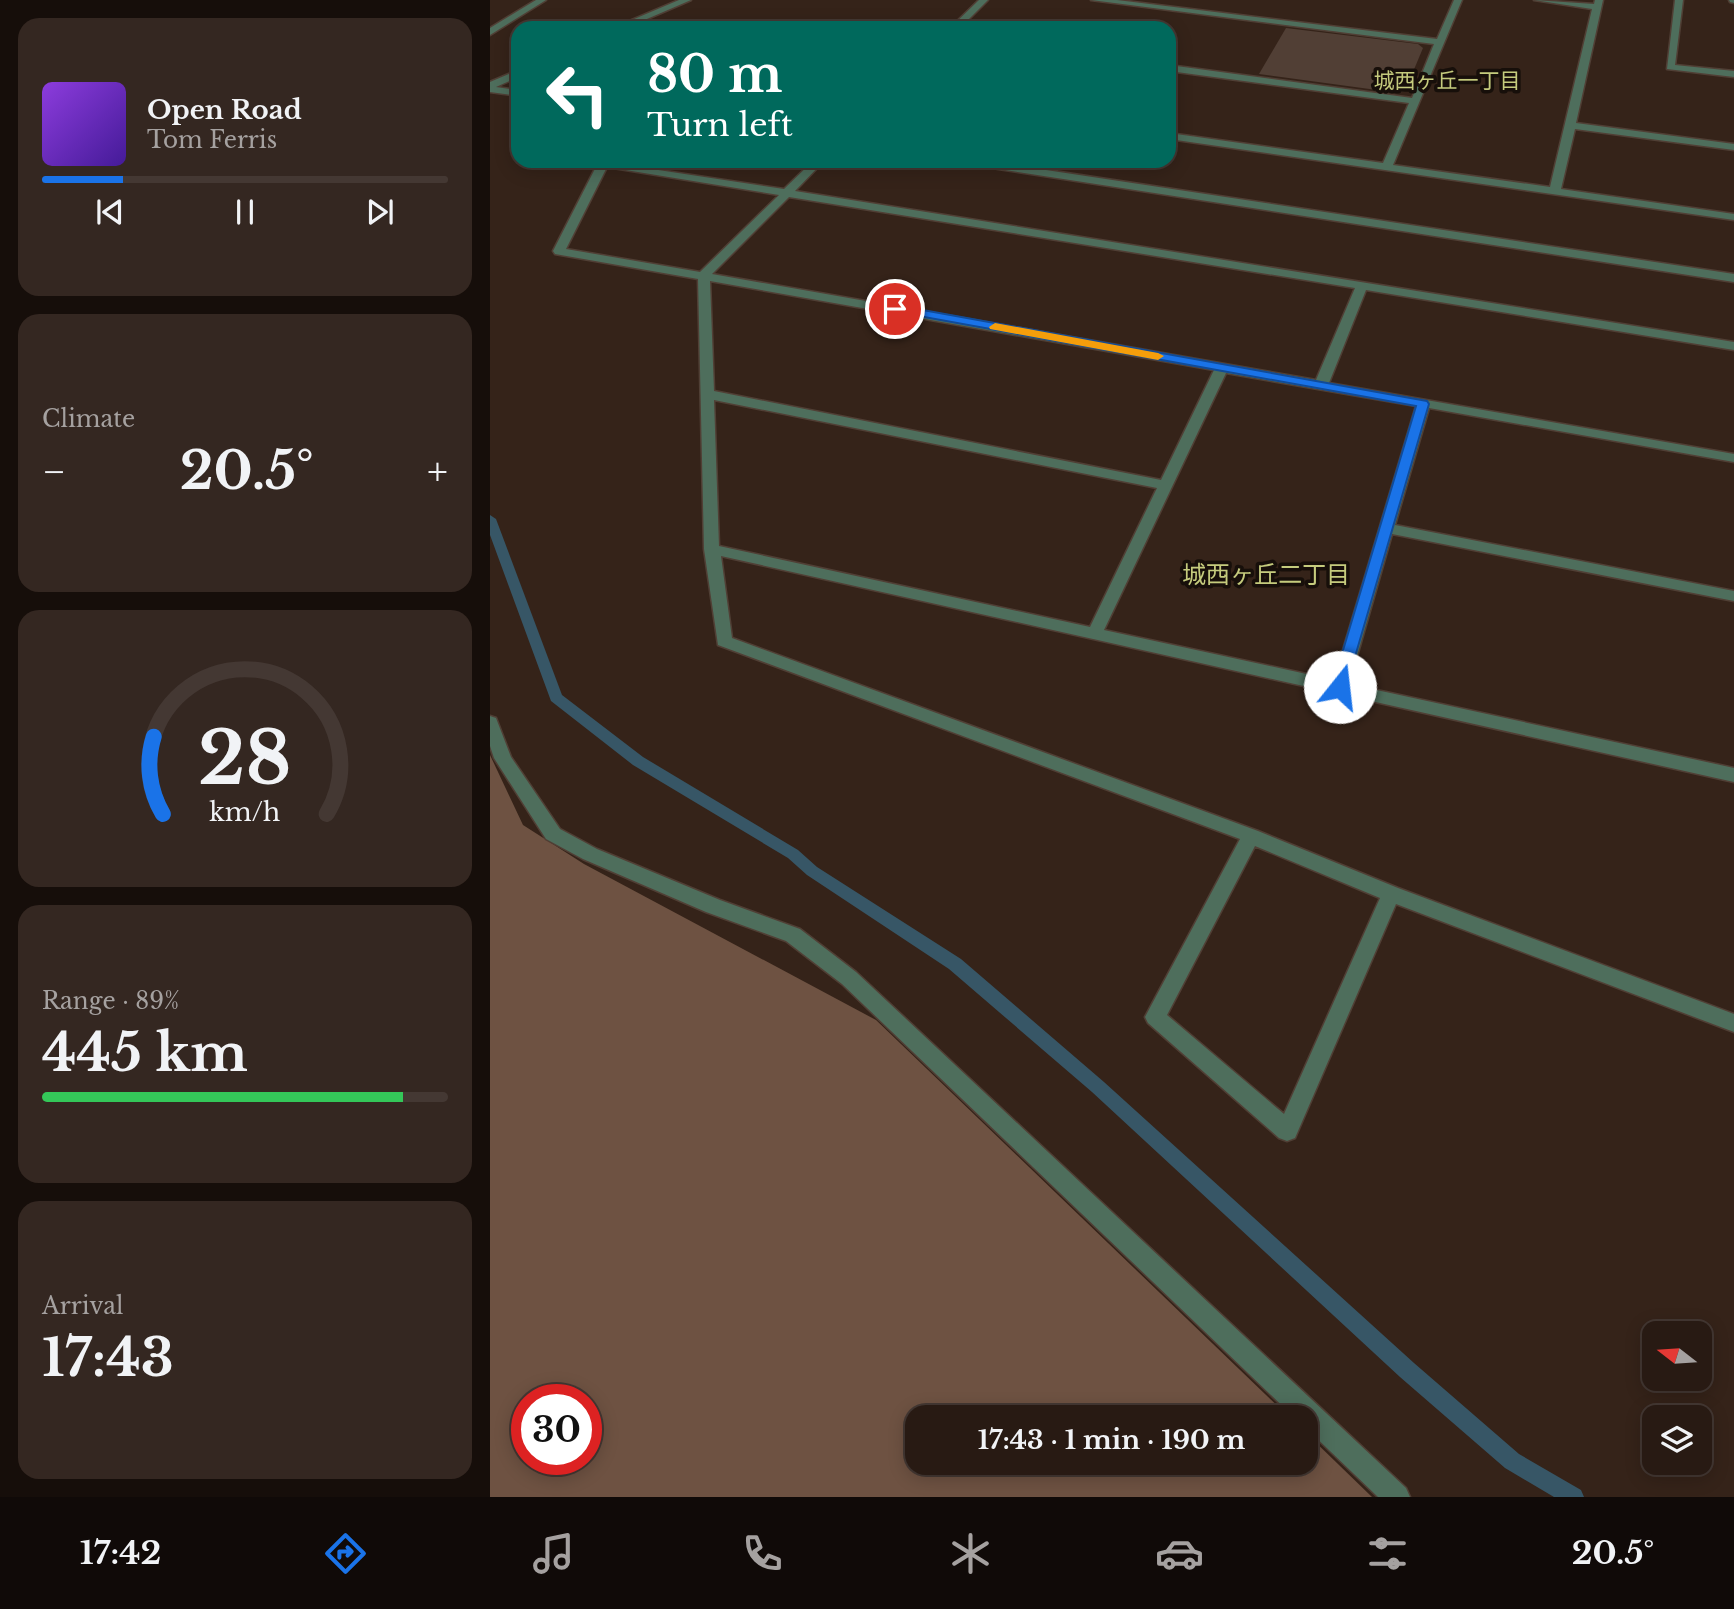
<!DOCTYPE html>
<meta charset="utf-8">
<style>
:root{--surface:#281a13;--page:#342721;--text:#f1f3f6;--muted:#a5a1a0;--line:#443833;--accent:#1a73e8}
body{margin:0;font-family:"Libre Baskerville","Noto Sans JP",serif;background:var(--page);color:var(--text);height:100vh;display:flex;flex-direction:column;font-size:26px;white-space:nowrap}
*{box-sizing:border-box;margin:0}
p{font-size:23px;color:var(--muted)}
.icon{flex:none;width:38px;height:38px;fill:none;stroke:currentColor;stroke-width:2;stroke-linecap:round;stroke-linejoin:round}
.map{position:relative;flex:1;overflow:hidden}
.drawer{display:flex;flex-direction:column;gap:18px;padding:18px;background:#160e0a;width:490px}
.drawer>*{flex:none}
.guide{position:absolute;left:21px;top:21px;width:665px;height:147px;border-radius:21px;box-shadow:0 4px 18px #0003,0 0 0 2px var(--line);background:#00695c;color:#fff;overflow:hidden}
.needle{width:46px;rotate:287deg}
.controls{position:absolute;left:1152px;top:1321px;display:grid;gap:14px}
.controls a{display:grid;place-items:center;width:70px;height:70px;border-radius:14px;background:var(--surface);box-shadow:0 4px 18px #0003,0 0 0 2px var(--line);font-size:35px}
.speed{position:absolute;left:21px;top:1384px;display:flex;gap:14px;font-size:35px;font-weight:700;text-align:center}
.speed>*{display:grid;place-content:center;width:91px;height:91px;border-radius:50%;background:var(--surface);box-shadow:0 4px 18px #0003,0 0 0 2px var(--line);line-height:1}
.speed .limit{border:10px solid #d22;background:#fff;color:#111}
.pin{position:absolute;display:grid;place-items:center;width:60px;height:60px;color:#fff;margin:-30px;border:4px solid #fff;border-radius:50%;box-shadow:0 2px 7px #0007}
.me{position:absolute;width:77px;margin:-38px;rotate:16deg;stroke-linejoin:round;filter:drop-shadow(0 0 5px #0008)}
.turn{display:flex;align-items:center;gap:24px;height:147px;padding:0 21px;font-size:32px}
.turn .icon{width:91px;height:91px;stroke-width:2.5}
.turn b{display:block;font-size:49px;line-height:60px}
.big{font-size:52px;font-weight:700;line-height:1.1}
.drawer .tile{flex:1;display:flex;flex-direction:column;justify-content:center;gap:10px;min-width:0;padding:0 24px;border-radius:21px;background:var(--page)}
.drawer .dial{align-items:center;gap:0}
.dial svg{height:182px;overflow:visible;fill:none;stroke:var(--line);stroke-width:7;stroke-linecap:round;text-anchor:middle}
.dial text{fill:var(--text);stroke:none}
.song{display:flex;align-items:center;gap:21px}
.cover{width:84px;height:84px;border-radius:10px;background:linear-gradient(135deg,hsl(270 70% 55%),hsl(260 70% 35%))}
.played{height:7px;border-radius:4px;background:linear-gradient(90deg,var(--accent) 20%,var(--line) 20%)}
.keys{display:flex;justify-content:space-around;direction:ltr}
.heat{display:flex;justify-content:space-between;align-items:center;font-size:38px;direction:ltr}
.charge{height:10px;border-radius:5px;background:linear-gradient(90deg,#34c759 89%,var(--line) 0)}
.trip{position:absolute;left:415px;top:1405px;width:413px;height:70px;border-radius:21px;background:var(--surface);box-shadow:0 4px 18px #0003,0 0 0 2px var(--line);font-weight:700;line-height:70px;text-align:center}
.tab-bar{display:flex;height:112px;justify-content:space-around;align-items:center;background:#100a08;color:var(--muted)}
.tab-bar .icon{width:49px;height:49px}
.tab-bar .current{color:var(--accent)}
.tab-bar b{font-size:32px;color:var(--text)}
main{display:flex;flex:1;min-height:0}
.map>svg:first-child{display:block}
.green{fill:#513f35}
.forest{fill:#6e5242;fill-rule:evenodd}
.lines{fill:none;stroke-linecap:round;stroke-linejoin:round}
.stream{fill:#375666;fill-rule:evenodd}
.minor-casing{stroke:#503f35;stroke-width:3}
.tertiary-casing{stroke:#503f35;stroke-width:3}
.minor{fill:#4e6e5c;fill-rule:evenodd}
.tertiary{fill:#4e6e5c;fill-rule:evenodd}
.route{fill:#1a73e8;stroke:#114b97;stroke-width:2}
.slow{fill:#f59e0b}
.labels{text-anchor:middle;stroke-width:7;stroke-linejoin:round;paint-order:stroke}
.far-neighbourhood-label{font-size:21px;fill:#c5cb7d;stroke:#170f0a}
.neighbourhood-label{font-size:24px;fill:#c5cb7d;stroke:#170f0a}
</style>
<main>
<section class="drawer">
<div class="tile">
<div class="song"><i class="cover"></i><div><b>Open Road</b><p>Tom Ferris</p></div></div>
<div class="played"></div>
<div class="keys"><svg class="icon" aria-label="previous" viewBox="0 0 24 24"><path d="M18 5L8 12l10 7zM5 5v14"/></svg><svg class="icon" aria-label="pause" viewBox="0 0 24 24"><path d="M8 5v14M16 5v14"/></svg><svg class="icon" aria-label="next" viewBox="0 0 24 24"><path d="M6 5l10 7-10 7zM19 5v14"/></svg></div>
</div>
<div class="tile"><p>Climate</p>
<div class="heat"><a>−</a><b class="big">20.5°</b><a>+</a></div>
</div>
<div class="tile dial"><svg viewBox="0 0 100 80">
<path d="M14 69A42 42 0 1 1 86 69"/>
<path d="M14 69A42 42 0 0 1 10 35" stroke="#1a73e8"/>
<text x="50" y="56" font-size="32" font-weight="700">28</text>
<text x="50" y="72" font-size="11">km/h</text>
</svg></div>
<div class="tile"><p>Range · 89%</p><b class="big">445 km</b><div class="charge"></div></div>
<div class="tile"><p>Arrival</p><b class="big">17:43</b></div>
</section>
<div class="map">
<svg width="1244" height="1497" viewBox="0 0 1244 1497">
<rect width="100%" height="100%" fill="#352319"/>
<path class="green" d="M 796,28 L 928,44 L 933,48 L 915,91 L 909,93 L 769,74 Z"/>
<path class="forest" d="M 0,755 L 33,825 L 94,864 L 386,1020 L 799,1417 L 427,1418 L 427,1463 L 816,1463 L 816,1433 L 882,1497 L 0,1497 ZM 37,1400 L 96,1400 L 96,1460 L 37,1460 Z"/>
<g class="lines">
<path class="stream" d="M 0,515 L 6,519 L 72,695 L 153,757 L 308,850 L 327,867 L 471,959 L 614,1082 L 924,1363 L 1029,1454 L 1091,1490 L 1094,1497 L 1064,1497 L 1015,1468 L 910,1377 L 602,1092 L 459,969 L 317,875 L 298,858 L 143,765 L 61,701 L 0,535 Z"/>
<g class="minor-casing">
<path id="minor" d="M 46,0 L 56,0 L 0,35 L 0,28 Z
M 489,0 L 498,0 L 470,28 L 460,28 Z
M 601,0 L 627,0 L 947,39 L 964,0 L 972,0 L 903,165 L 1060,187 L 1102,9 L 1044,0 L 1104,4 L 1105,0 L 1113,0 L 1086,123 L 1244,144 L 1244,150 L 1085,129 L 1071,189 L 1244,214 L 1244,220 L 679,139 L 679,133 L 893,163 L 919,103 L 679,71 L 679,65 L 922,98 L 944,44 Z
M 1185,0 L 1193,0 L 1185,65 L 1244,71 L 1244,77 L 1177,69 Z
M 1239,0 L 1244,0 L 1244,3 L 1240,2 Z
M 109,161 L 294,189 L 323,161 L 334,161 L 305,191 L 1244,342 L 1244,350 L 876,290 L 839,383 L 1244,454 L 1244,462 L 939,408 L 905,525 L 1244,591 L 1244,601 L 902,534 L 859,684 L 1244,768 L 1244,782 L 231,556 L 242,638 L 768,831 L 908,888 L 1244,1014 L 1244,1032 L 906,904 L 805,1138 L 797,1141 L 789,1138 L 658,1023 L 655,1017 L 750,839 L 228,645 L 214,549 L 208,279 L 65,254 L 63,251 ZM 117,167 L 289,195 L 210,272 L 76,249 ZM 299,197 L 865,288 L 826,380 L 222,274 ZM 220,281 L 724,370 L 671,480 L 224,391 ZM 736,373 L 926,406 L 844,680 L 614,630 ZM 224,400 L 667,488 L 600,627 L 229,546 ZM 765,846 L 890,898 L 794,1114 L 677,1015 Z
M 0,716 L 6,718 L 21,757 L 70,829 L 107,849 L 230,900 L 310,929 L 366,972 L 916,1488 L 920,1497 L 888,1497 L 816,1428 L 816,1418 L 805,1418 L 352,984 L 296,941 L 216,912 L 93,859 L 56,839 L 4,758 L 0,746 Z"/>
</g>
<g class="tertiary-casing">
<path id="tertiary" d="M 189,0 L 201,0 L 136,28 L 123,28 Z
M 28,70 L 28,77 L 6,87 L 28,90 L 28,96 L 0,92 L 0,82 Z
M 471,161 L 497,161 L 1244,274 L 1244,282 L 476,164 Z"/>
</g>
<use href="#minor" class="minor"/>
<use href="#tertiary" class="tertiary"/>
</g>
<path class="route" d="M 405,305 L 937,401 L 939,404 L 855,691 L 850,692 L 842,687 L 926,406 L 401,311 L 399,309 Z"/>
<path class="slow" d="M 505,323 L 668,353 L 674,356 L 668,360 L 500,329 L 499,327 Z"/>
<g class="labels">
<g class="far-neighbourhood-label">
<text x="957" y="88">城西ヶ丘一丁目</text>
</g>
<g class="neighbourhood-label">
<text x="776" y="583">城西ヶ丘二丁目</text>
</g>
</g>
</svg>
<div class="controls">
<a><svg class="needle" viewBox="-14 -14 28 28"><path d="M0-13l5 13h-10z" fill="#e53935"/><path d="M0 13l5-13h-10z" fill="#a5a1a0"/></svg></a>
<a><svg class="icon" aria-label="layers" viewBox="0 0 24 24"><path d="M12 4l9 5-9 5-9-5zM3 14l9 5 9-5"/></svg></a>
</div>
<div class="speed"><div class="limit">30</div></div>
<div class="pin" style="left:405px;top:309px;background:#d93025"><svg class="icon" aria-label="arrive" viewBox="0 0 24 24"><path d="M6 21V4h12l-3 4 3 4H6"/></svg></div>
<svg class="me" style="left:850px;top:687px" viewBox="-20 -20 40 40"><circle r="19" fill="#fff"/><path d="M0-13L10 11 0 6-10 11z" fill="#1a73e8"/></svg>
<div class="trip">17:43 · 1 min · 190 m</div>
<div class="guide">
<div class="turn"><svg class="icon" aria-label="left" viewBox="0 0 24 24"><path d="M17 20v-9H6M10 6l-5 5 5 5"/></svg><div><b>80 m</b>Turn left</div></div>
</div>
</div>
</main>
<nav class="tab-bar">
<b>17:42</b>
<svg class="icon current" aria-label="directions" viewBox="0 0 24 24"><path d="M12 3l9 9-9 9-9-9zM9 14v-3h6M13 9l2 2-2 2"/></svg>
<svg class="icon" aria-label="music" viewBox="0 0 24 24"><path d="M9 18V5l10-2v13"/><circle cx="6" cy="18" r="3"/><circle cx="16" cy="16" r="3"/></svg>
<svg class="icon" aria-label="phone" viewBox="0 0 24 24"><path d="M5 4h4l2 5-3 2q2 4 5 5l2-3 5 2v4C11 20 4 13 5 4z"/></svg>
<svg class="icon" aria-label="climate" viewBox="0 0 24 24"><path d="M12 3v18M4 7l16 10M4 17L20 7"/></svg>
<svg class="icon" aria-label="car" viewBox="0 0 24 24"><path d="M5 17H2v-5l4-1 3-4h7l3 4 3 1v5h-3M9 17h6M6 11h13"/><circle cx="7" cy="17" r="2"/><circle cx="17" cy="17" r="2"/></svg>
<svg class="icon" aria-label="filters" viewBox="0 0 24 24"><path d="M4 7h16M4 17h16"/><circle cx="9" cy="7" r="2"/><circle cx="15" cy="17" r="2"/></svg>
<b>20.5°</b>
</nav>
